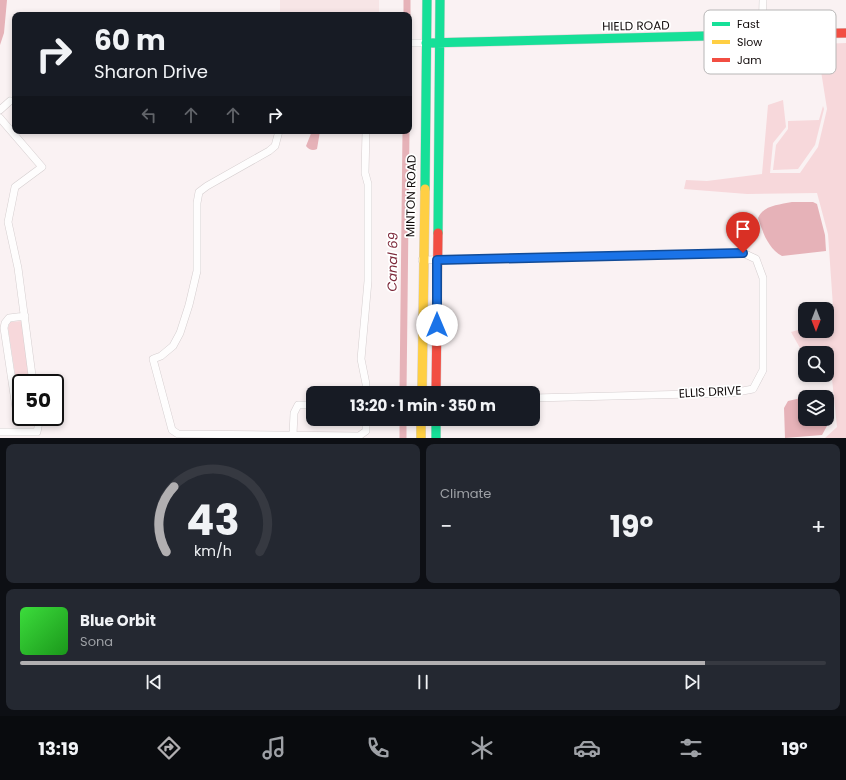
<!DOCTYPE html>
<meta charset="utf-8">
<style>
:root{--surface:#171b24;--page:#242831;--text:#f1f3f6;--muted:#9ea1a6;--line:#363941;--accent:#b1afb1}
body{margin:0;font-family:Poppins,sans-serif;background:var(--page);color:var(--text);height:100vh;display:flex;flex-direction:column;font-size:15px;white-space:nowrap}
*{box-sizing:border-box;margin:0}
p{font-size:13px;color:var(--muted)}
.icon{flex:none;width:22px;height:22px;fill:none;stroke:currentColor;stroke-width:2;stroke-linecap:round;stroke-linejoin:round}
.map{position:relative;height:438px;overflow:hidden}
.drawer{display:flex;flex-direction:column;gap:6px;padding:6px;background:#0d0f14;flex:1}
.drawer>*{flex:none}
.top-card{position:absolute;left:12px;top:12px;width:400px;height:122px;border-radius:8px;box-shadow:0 2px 6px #0003;background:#171b24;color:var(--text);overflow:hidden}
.needle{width:26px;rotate:180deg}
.fabs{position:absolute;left:798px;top:302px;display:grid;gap:8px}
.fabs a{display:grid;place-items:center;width:36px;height:36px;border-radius:8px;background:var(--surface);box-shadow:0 2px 6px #0003;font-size:20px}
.speed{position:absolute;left:12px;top:374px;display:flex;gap:8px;font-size:20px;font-weight:700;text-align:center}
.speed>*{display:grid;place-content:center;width:52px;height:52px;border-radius:50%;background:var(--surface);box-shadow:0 2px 6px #0003;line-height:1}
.speed .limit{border:2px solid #111;border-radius:6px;background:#fff;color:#111}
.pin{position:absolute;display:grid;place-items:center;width:34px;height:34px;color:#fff;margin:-41px -17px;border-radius:50% 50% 50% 0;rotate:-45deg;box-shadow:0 0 4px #0007}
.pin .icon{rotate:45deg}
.me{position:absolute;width:44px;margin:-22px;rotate:0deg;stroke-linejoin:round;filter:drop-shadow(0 0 3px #0008)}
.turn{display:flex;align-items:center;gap:14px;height:84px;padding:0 16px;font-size:18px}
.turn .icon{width:52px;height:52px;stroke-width:2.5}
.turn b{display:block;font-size:28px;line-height:34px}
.lanes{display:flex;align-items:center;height:38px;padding:0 16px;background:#0003;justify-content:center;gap:20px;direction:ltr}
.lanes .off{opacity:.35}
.big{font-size:30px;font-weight:700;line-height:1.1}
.drawer .widget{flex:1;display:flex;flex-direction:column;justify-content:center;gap:6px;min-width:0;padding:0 14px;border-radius:8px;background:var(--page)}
.drawer .dial{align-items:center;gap:0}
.dial svg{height:104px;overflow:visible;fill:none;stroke:var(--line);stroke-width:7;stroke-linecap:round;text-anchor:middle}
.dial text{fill:var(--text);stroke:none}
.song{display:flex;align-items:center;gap:12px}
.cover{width:48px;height:48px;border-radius:6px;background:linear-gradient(135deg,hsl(120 70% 55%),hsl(120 70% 35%))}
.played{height:4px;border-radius:2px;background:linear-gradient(90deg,var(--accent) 85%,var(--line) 85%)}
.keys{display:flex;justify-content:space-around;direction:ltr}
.heat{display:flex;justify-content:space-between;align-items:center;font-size:22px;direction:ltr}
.drawer .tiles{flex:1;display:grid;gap:6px;grid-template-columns:1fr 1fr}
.widget:last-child{grid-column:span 2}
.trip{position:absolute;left:306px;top:386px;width:234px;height:40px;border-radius:8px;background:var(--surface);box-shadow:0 2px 6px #0003;font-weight:700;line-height:40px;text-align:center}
.tabs{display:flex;height:64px;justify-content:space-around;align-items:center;background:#090b0e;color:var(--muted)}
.tabs .icon{width:28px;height:28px}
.tabs .active{color:var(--accent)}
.tabs b{font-size:18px;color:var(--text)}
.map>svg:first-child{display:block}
.built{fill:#f7e5e6}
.green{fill:#f7d8db}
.water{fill:#e6b2b8}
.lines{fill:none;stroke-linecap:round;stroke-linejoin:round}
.canal{stroke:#e6b2b8;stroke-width:7}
.street-casing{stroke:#d5cecf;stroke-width:8}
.fast-casing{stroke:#d5cecf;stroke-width:10}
.slow-casing{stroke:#d5cecf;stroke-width:10}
.jam-casing{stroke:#d5cecf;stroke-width:10}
.street{stroke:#fefdfd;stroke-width:7}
.fast{stroke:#16e098;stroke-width:9}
.slow{stroke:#ffcf43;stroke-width:9}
.jam{stroke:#f24e42;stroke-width:9}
.route-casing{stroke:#114b97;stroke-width:10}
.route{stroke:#1a73e8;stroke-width:7}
.labels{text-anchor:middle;stroke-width:3.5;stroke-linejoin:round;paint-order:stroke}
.street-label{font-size:12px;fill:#100a0a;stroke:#fff}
.water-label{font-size:13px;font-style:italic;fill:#7d293a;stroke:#fff}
.key{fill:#fff;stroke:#b7b6b6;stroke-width:1}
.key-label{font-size:11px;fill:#100a0a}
</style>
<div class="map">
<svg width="846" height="438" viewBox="0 0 846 438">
<rect width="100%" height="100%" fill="#faf2f3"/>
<path class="built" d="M 280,0 L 379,0 L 379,15 L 280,15 Z"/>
<path class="green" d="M 846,43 L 846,438 L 825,438 L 837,427 L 832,379 L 827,375 L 827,353 L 805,353 L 805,357 L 791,332 L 805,328 L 805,331 L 827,331 L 827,323 L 834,321 L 828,234 L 817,193 L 747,194 L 684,189 L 686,180 L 707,181 L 762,174 L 768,105 L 783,100 L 786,127 L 773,143 L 770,173 L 800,173 L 818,147 L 827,109 L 821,71 L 805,61 L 767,46 Z
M 823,106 L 824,109 L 815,145 L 798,169 L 773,170 L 776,145 L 788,129 L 788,121 L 819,120 Z
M 22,321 L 30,383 L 21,383 L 21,409 L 20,407 L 8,328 L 10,322 Z"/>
<path class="water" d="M 0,0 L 7,0 L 4,33 L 0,45 Z
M 312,131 L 320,131 L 317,149 C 313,151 309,150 306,146 Z
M 792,202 L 813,202 L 817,204 L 825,235 L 826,251 L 782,256 C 768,248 763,233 758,218 C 764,205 778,205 792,202 Z
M 801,398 L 805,399 L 805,419 L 827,419 L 827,426 L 822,435 L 785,438 L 784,408 L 788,401 Z"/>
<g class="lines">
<path class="canal" d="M 407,15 L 407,0
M 403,393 L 406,131
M 403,438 L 403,419"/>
<g class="street-casing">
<path id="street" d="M 762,35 L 763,0
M 409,43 L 426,43
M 0,110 L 10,101
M 0,118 L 42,167 L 15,187 L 8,222 L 18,268 L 33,383
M 279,131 L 275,146 L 269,151 L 207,186 L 199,192 L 197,203 L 197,271 L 189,305 L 180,333 L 173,346 L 161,356 L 153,359 L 172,430 L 178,434 L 359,436 L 366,431 L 366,419
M 422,260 L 743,253 L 756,259 L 763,278 L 763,370 L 753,389 L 732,393 L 533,398
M 366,393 L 366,384 L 361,359 L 368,281 L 368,184 L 365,173 L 366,131
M 21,413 L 19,412 L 16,408 L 4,328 L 5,323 L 9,318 L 25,316
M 0,432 L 37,432 L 39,422 L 38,417
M 293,435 L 294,413 L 298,405 L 313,405"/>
</g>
<g class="fast-casing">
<path id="fast" d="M 426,43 L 785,34
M 425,189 L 427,0
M 438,233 L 440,0
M 436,419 L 436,438"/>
</g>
<g class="slow-casing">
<path id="slow" d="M 422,393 L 425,189
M 421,419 L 421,438"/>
</g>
<g class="jam-casing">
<path id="jam" d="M 785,34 L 846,33
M 436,393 L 438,233"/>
</g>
<use href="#street" class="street"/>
<use href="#fast" class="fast"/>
<use href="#slow" class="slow"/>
<use href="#jam" class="jam"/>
</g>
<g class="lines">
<g class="route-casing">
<path id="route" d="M 437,325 L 437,260 L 743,253"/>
</g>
<use href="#route" class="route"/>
</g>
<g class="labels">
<g class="street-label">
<text transform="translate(636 26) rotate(-1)" y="4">HIELD ROAD</text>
<text transform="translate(411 196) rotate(-89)" y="4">MINTON ROAD</text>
<text transform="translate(710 392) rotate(-3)" y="4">ELLIS DRIVE</text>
</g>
<g class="water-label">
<text transform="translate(392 262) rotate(-89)" y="5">Canal 69</text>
</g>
</g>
<rect x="704" y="10" width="132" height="64" rx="6" class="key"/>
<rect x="712" y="22" width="18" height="4" fill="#16e098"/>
<rect x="712" y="40" width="18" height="4" fill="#ffcf43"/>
<rect x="712" y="58" width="18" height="4" fill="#f24e42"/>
<g class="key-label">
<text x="737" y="28">Fast</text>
<text x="737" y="46">Slow</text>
<text x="737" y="64">Jam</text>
</g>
</svg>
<div class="fabs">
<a><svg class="needle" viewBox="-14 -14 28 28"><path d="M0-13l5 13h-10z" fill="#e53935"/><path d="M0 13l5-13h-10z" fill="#9ea1a6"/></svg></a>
<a><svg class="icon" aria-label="search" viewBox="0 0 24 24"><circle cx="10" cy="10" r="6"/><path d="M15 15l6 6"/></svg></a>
<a><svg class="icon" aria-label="layers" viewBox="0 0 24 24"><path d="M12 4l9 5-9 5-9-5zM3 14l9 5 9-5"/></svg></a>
</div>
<div class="speed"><div class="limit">50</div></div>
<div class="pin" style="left:743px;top:253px;background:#d93025"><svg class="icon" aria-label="arrive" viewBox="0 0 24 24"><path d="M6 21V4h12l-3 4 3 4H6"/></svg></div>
<svg class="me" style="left:437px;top:325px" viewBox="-20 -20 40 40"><circle r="19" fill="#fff"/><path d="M0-13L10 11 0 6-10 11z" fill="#1a73e8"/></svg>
<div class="trip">13:20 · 1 min · 350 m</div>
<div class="top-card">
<div class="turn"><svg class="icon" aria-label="right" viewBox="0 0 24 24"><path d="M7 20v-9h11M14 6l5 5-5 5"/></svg><div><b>60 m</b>Sharon Drive</div></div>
<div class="lanes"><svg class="icon off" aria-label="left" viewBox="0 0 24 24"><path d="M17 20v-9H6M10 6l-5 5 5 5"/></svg><svg class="icon off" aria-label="ahead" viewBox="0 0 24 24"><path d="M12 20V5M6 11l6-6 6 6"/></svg><svg class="icon off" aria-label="ahead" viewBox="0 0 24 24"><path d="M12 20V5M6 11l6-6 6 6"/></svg><svg class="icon" aria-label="right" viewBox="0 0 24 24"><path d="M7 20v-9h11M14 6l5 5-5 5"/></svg></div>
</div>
</div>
<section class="drawer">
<div class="tiles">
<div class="widget dial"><svg viewBox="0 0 100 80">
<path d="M14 69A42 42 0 1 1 86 69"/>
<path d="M14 69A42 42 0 0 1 20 19" stroke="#b1afb1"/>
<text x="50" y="56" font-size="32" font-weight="700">43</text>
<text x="50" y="72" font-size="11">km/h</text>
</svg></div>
<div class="widget"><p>Climate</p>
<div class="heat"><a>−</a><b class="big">19°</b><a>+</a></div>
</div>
<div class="widget">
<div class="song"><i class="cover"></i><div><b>Blue Orbit</b><p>Sona</p></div></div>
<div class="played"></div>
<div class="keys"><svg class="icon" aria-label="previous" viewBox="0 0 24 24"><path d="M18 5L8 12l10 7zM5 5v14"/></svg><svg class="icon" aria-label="pause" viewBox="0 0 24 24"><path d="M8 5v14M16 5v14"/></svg><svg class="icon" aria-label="next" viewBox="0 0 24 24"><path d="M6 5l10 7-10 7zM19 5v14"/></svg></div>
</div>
</div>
</section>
<nav class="tabs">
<b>13:19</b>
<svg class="icon active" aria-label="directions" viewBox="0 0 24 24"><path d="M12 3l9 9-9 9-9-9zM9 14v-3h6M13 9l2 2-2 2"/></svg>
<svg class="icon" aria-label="music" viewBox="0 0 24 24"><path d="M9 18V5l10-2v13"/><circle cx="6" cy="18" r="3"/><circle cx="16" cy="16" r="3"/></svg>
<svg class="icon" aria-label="phone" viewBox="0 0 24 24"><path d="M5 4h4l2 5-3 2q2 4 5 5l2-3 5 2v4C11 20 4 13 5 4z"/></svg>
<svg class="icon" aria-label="climate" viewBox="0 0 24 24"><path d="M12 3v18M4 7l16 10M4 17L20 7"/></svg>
<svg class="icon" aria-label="car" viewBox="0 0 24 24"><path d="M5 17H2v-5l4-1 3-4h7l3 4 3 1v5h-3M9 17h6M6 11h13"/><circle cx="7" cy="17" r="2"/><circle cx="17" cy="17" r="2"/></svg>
<svg class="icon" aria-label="filters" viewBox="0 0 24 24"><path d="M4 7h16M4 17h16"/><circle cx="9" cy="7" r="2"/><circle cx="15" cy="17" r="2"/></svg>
<b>19°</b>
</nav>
